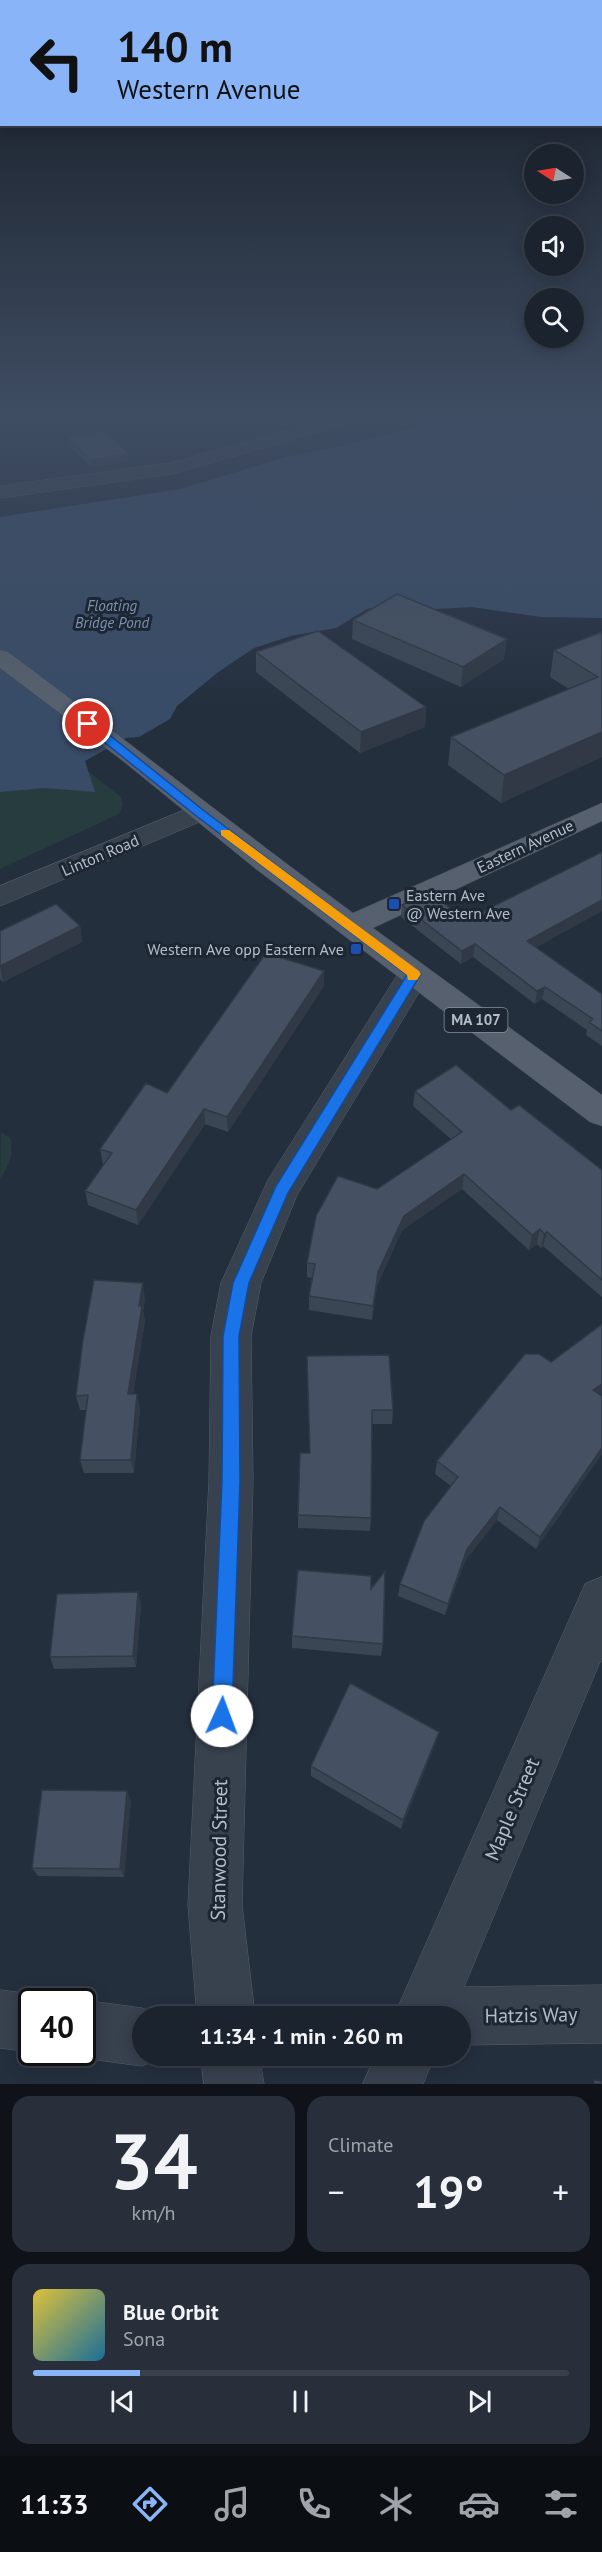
<!DOCTYPE html>
<meta charset="utf-8">
<style>
:root{--surface:#1b232e;--page:#282f3a;--text:#f1f3f6;--muted:#a0a4aa;--line:#39404a;--accent:#8ab4f8}
body{margin:0;font-family:"PT Sans",sans-serif;background:var(--page);color:var(--text);height:100vh;display:flex;flex-direction:column;font-size:22px;white-space:nowrap}
*{box-sizing:border-box;margin:0}
p{font-size:20px;color:var(--muted)}
.icon{flex:none;width:33px;height:33px;fill:none;stroke:currentColor;stroke-width:2;stroke-linecap:round;stroke-linejoin:round}
.map{position:relative;height:2084px;overflow:hidden}
.side{display:flex;flex-direction:column;gap:12px;padding:12px;background:#0f1319;flex:1}
.side>*{flex:none}
.banner{position:absolute;left:0px;top:0px;width:603px;height:126px;box-shadow:0 3px 15px #0003,0 0 0 2px var(--line);background:#8ab4f8;color:#111;overflow:hidden}
.needle{width:39px;rotate:282deg}
.buttons{position:absolute;left:524px;top:144px;display:grid;gap:12px}
.buttons a{display:grid;place-items:center;width:60px;height:60px;border-radius:50%;background:var(--surface);box-shadow:0 3px 15px #0003,0 0 0 2px var(--line);font-size:30px}
.speed{position:absolute;left:18px;top:1988px;display:flex;gap:12px;font-size:30px;font-weight:700;text-align:center}
.speed>*{display:grid;place-content:center;width:78px;height:78px;border-radius:50%;background:var(--surface);box-shadow:0 3px 15px #0003,0 0 0 2px var(--line);line-height:1}
.speed .limit{border:3px solid #111;border-radius:9px;background:#fff;color:#111}
.pin{position:absolute;display:grid;place-items:center;width:51px;height:51px;color:#fff;margin:-26px;border:3px solid #fff;border-radius:50%;box-shadow:0 2px 6px #0007}
.me{position:absolute;width:66px;margin:-33px;rotate:2deg;stroke-linejoin:round;filter:drop-shadow(0 0 4px #0008)}
.turn{display:flex;align-items:center;gap:21px;height:126px;padding:0 18px;font-size:27px}
.turn .icon{width:78px;height:78px;stroke-width:2.5}
.turn b{display:block;font-size:42px;line-height:51px}
.big{font-size:45px;font-weight:600;line-height:1.1}
.side .tile{flex:1;display:flex;flex-direction:column;justify-content:center;gap:9px;min-width:0;padding:0 21px;border-radius:18px;background:var(--page)}
.side .dial{align-items:center;gap:0}
.dial b{font-size:78px;line-height:1}
.song{display:flex;align-items:center;gap:18px}
.cover{width:72px;height:72px;border-radius:9px;background:linear-gradient(135deg,hsl(50 70% 55%),hsl(200 70% 35%))}
.played{height:6px;border-radius:3px;background:linear-gradient(90deg,var(--accent) 20%,var(--line) 20%)}
.keys{display:flex;justify-content:space-around;direction:ltr}
.heat{display:flex;justify-content:space-between;align-items:center;font-size:33px;direction:ltr}
.side .tiles{flex:1;display:grid;gap:12px;grid-template-columns:1fr 1fr}
.tile:last-child{grid-column:span 2}
.trip{position:absolute;left:132px;top:2006px;width:339px;height:60px;border-radius:30px;background:var(--surface);box-shadow:0 3px 15px #0003,0 0 0 2px var(--line);font-weight:600;line-height:60px;text-align:center}
.tabs{display:flex;height:96px;justify-content:space-around;align-items:center;background:#0b0e12;color:var(--muted)}
.tabs .icon{width:42px;height:42px}
.tabs .current{color:var(--accent)}
.tabs b{font-size:27px;color:var(--text)}
.map>svg:first-child{display:block}
.green{fill:#263c3f}
.water{fill:#394c67}
.lines{fill:none;stroke-linecap:round;stroke-linejoin:round}
.minor-casing{stroke:#565f6c;stroke-width:1}
.major-casing{stroke:#414a57;stroke-width:1}
.minor{fill:#38414e;fill-rule:evenodd}
.major{fill:#56606e;fill-rule:evenodd}
.wall{fill:#3b4654}
.shaded-wall{fill:#303945}
.building{fill:#455162;stroke:#303945;stroke-width:1.5}
.route{fill:#1a73e8;stroke:#114b97;stroke-width:1.5}
.slow{fill:#f59e0b}
.transit-dot{fill:#1a4fb4;stroke:#1d2633;stroke-width:2}
.labels{text-anchor:middle;stroke-width:6;stroke-linejoin:round;paint-order:stroke}
.far-water-label{font-size:15px;font-style:italic;fill:#7c92b1;stroke:#1d2633}
.shield{fill:#1d2633;stroke:#878f9c;stroke-width:1.5}
.shield-label{font-size:15px;font-weight:bold;fill:#b4bcc9}
.street-label{font-size:16px;fill:#b4bcc9;stroke:#1d2633}
.poi-label{font-size:16px;fill:#b4bcc9;stroke:#1d2633;text-anchor:start}
.near-street-label{font-size:20px;fill:#b4bcc9;stroke:#1d2633}
</style>
<div class="map">
<svg width="602" height="2084" viewBox="0 0 602 2084">
<rect width="100%" height="100%" fill="#242f3e"/>
<path class="green" d="M 70,757 L 121,797 L 123,805 L 119,814 L 0,869 L 0,781 Z
M 1,1132 L 10,1138 C 15,1153 8,1167 0,1180 Z"/>
<path class="water" d="M 602,415 L 602,618 L 541,617 L 472,607 L 420,610 L 385,605 L 367,609 L 336,628 L 291,636 L 254,648 L 217,673 L 177,706 L 170,719 L 139,737 L 126,738 L 85,761 L 95,792 L 45,788 L 0,792 L 0,517 L 180,489 L 289,456 L 333,448 L 439,421 L 526,421 Z"/>
<g class="lines">
<g class="minor-casing">
<path id="minor" d="M 348,413 L 375,413 L 372,417 L 172,474 L 0,498 L 0,486 L 170,463 Z
M 199,804 L 209,806 L 213,812 L 209,818 L 0,906 L 0,886 Z
M 414,963 L 425,966 L 430,974 L 297,1195 L 261,1283 L 251,1336 L 253,1481 L 242,1905 L 255,2016 L 197,2016 L 188,1905 L 209,1481 L 211,1336 L 221,1283 L 268,1180 L 403,966 Z
M 602,1577 L 602,1657 L 464,1987 L 602,1985 L 602,2043 L 460,2045 L 460,2016 L 394,2016 L 585,1584 Z
M 0,1990 L 32,1994 L 48,2001 L 32,2001 L 32,2052 L 0,2048 Z
M 82,2000 L 142,2008 L 161,2016 L 142,2016 L 142,2055 L 164,2055 L 162,2057 L 142,2066 L 82,2058 L 68,2052 L 82,2052 L 82,2001 L 80,2001 Z
M 201,2055 L 259,2055 L 264,2084 L 204,2084 Z
M 376,2055 L 435,2055 L 423,2084 L 363,2084 Z"/>
</g>
<g class="major-casing">
<path id="major" d="M 0,650 L 8,652 C 124,738 237,828 353,913 L 602,803 L 602,821 L 373,928 L 602,1095 L 602,1126 L 590,1122 L 256,869 L 123,761 L 0,668 Z"/>
</g>
<use href="#minor" class="minor"/>
<use href="#major" class="major"/>
</g>
<path class="wall" d="M 67,438 L 128,454 L 129,461 L 92,467 L 67,445 Z
M 353,620 L 504,659 L 461,687 L 352,639 Z
M 602,632 L 602,757 L 501,803 L 448,765 L 451,737 L 569,689 L 550,677 L 554,650 Z
M 256,652 L 426,707 L 425,727 L 360,753 L 256,672 Z
M 602,852 L 602,911 L 536,947 L 602,994 L 602,1046 L 586,1035 L 587,1030 L 542,999 L 535,1004 L 473,957 L 461,964 L 401,917 L 402,905 L 466,920 Z
M 80,926 L 82,942 L 3,982 L 0,979 L 0,931 Z
M 324,971 L 324,986 L 228,1132 L 205,1124 L 138,1225 L 88,1205 L 85,1191 L 104,1164 L 103,1164 L 100,1149 L 167,1093 Z
M 415,1091 L 511,1110 L 602,1170 L 602,1297 L 543,1246 L 541,1248 L 537,1244 L 529,1250 L 462,1189 L 402,1230 L 377,1286 L 372,1320 L 309,1310 L 309,1296 L 312,1278 L 307,1277 L 307,1263 L 377,1189 L 451,1139 L 413,1106 Z
M 145,1298 L 143,1311 L 145,1321 L 133,1394 L 137,1394 L 140,1408 L 134,1473 L 84,1473 L 80,1460 L 86,1410 L 80,1410 L 76,1396 Z
M 602,1324 L 602,1393 L 600,1395 L 569,1502 L 536,1549 L 497,1520 L 465,1561 L 445,1615 L 398,1596 L 400,1584 L 451,1486 L 435,1474 L 437,1461 L 551,1362 Z
M 307,1356 L 393,1410 L 392,1424 L 372,1424 L 371,1518 L 370,1531 L 298,1528 L 298,1515 L 310,1453 Z
M 141,1604 L 136,1667 L 54,1669 L 50,1657 Z
M 292,1636 L 383,1644 L 381,1656 L 292,1648 Z
M 436,1742 L 401,1829 L 311,1776 L 311,1766 Z
M 131,1800 L 124,1877 L 38,1876 L 32,1868 Z"/>
<path class="shaded-wall" d="M 128,454 L 129,461 L 92,467 L 91,460 Z
M 507,639 L 504,659 L 461,687 L 463,667 Z
M 426,707 L 425,727 L 360,753 L 361,732 Z
M 602,732 L 602,757 L 501,803 L 504,775 Z
M 602,900 L 602,911 L 525,954 L 527,941 Z
M 80,926 L 82,942 L 3,982 L 0,966 Z
M 475,944 L 473,957 L 461,964 L 462,951 Z
M 324,971 L 324,986 L 228,1132 L 227,1117 Z
M 545,987 L 542,999 L 535,1004 L 537,991 Z
M 204,1109 L 205,1124 L 138,1225 L 136,1210 Z
M 464,1174 L 462,1189 L 402,1230 L 377,1286 L 372,1320 L 373,1306 L 378,1272 L 404,1216 Z
M 540,1229 L 537,1244 L 529,1250 L 532,1235 Z
M 547,1232 L 543,1246 L 541,1248 L 544,1234 Z
M 143,1283 L 145,1298 L 143,1311 L 145,1321 L 131,1408 L 128,1394 Z
M 602,1384 L 602,1393 L 589,1404 L 593,1390 Z
M 137,1394 L 140,1408 L 134,1473 L 131,1460 Z
M 602,1448 L 602,1454 L 536,1549 L 540,1537 Z
M 500,1507 L 497,1520 L 465,1561 L 445,1615 L 448,1604 L 467,1549 Z
M 138,1592 L 141,1604 L 136,1667 L 133,1656 Z
M 439,1732 L 436,1742 L 401,1829 L 403,1820 Z
M 127,1791 L 131,1800 L 124,1877 L 120,1869 Z"/>
<path class="building" d="M 106,430 L 128,454 L 91,460 L 67,438 Z
M 397,594 L 507,639 L 463,667 L 353,620 Z
M 318,631 L 426,707 L 361,732 L 256,652 Z
M 602,632 L 602,732 L 504,775 L 451,737 L 598,677 L 554,650 Z
M 602,852 L 602,900 L 527,941 L 602,994 L 602,1031 L 589,1022 L 593,1019 L 545,987 L 537,991 L 475,944 L 462,951 L 402,905 L 429,892 L 466,920 Z
M 56,904 L 80,926 L 0,966 L 0,931 Z
M 266,953 L 324,971 L 227,1117 L 204,1109 L 136,1210 L 85,1191 L 112,1153 L 100,1149 L 146,1083 L 167,1093 Z
M 456,1065 L 511,1110 L 519,1105 L 602,1170 L 602,1280 L 547,1232 L 544,1234 L 540,1229 L 532,1235 L 464,1174 L 404,1216 L 378,1272 L 373,1306 L 309,1296 L 315,1264 L 307,1263 L 316,1216 L 338,1176 L 377,1189 L 462,1132 L 415,1091 Z
M 94,1280 L 143,1283 L 139,1306 L 142,1306 L 128,1394 L 137,1394 L 131,1460 L 80,1460 L 88,1395 L 76,1396 L 83,1340 Z
M 602,1324 L 602,1384 L 593,1390 L 602,1396 L 602,1448 L 540,1537 L 500,1507 L 467,1549 L 448,1604 L 400,1584 L 424,1521 L 458,1477 L 437,1461 L 525,1354 L 539,1354 L 551,1362 Z
M 389,1355 L 393,1410 L 372,1410 L 371,1518 L 298,1515 L 300,1453 L 310,1453 L 307,1356 Z
M 298,1570 L 371,1576 L 371,1589 L 385,1571 L 383,1644 L 292,1636 Z
M 138,1592 L 133,1656 L 50,1657 L 57,1594 Z
M 350,1683 L 439,1732 L 403,1820 L 311,1766 Z
M 42,1790 L 127,1791 L 120,1869 L 32,1868 Z
M 594,2080 L 602,2082 L 602,2084 L 594,2084 Z"/>
<linearGradient id="sky" x2="0" y2="1"><stop stop-color="#141a22"/><stop offset="0.59" stop-color="#3f4d63"/><stop offset="1" stop-color="#3f4d63" stop-opacity="0"/></linearGradient>
<rect width="602" height="704" fill="url(#sky)"/>
<path class="route" d="M 84,721 L 92,721 L 203,810 L 421,974 L 288,1193 L 249,1283 L 239,1336 L 240,1481 L 232,1716 L 229,1724 L 222,1727 L 215,1724 L 212,1716 L 222,1481 L 223,1336 L 233,1283 L 276,1186 L 407,975 L 195,815 L 84,726 Z"/>
<path class="slow" d="M 221,830 L 229,830 L 419,971 L 421,974 L 417,980 L 408,980 L 407,975 L 221,835 Z"/>
<g class="transit-dot">
<rect x="388" y="898" width="12" height="12" rx="3"/>
<rect x="350" y="943" width="12" height="12" rx="3"/>
</g>
<g class="labels">
<g class="far-water-label">
<text x="112" y="611">Floating<tspan x="112" dy="17">Bridge Pond</tspan></text>
</g>
<rect class="shield" x="444.5" y="1008" width="63" height="24" rx="4.5"/>
<g class="shield-label">
<text x="476" y="1025">MA 107</text>
</g>
<g class="street-label">
<text transform="translate(525 846) rotate(-25)" y="6">Eastern Avenue</text>
<text transform="translate(100 855) rotate(-23)" y="6">Linton Road</text>
</g>
<g class="poi-label">
<text x="406" y="901">Eastern Ave<tspan x="406" dy="18">@ Western Ave</tspan></text>
<text x="344" y="955" text-anchor="end">Western Ave opp Eastern Ave</text>
</g>
<g class="near-street-label">
<text transform="translate(512 1809) rotate(-67)" y="7">Maple Street</text>
<text transform="translate(219 1850) rotate(-89)" y="7">Stanwood Street</text>
<text transform="translate(531 2015) rotate(-1)" y="7">Hatzis Way</text>
</g>
</g>
</svg>
<div class="buttons">
<a><svg class="needle" viewBox="-14 -14 28 28"><path d="M0-13l5 13h-10z" fill="#e53935"/><path d="M0 13l5-13h-10z" fill="#a0a4aa"/></svg></a>
<a><svg class="icon" aria-label="sound" viewBox="0 0 24 24"><path d="M4 9h4l5-4v14l-5-4H4zM17 9q2 3 0 6"/></svg></a>
<a><svg class="icon" aria-label="search" viewBox="0 0 24 24"><circle cx="10" cy="10" r="6"/><path d="M15 15l6 6"/></svg></a>
</div>
<div class="speed"><div class="limit">40</div></div>
<div class="pin" style="left:88px;top:724px;background:#d93025"><svg class="icon" aria-label="arrive" viewBox="0 0 24 24"><path d="M6 21V4h12l-3 4 3 4H6"/></svg></div>
<svg class="me" style="left:222px;top:1716px" viewBox="-20 -20 40 40"><circle r="19" fill="#fff"/><path d="M0-13L10 11 0 6-10 11z" fill="#1a73e8"/></svg>
<div class="trip">11:34 · 1 min · 260 m</div>
<div class="banner">
<div class="turn"><svg class="icon" aria-label="left" viewBox="0 0 24 24"><path d="M17 20v-9H6M10 6l-5 5 5 5"/></svg><div><b>140 m</b>Western Avenue</div></div>
</div>
</div>
<section class="side">
<div class="tiles">
<div class="tile dial"><b>34</b><p>km/h</p></div>
<div class="tile"><p>Climate</p>
<div class="heat"><a>−</a><b class="big">19°</b><a>+</a></div>
</div>
<div class="tile">
<div class="song"><i class="cover"></i><div><b>Blue Orbit</b><p>Sona</p></div></div>
<div class="played"></div>
<div class="keys"><svg class="icon" aria-label="previous" viewBox="0 0 24 24"><path d="M18 5L8 12l10 7zM5 5v14"/></svg><svg class="icon" aria-label="pause" viewBox="0 0 24 24"><path d="M8 5v14M16 5v14"/></svg><svg class="icon" aria-label="next" viewBox="0 0 24 24"><path d="M6 5l10 7-10 7zM19 5v14"/></svg></div>
</div>
</div>
</section>
<nav class="tabs">
<b>11:33</b>
<svg class="icon current" aria-label="directions" viewBox="0 0 24 24"><path d="M12 3l9 9-9 9-9-9zM9 14v-3h6M13 9l2 2-2 2"/></svg>
<svg class="icon" aria-label="music" viewBox="0 0 24 24"><path d="M9 18V5l10-2v13"/><circle cx="6" cy="18" r="3"/><circle cx="16" cy="16" r="3"/></svg>
<svg class="icon" aria-label="phone" viewBox="0 0 24 24"><path d="M5 4h4l2 5-3 2q2 4 5 5l2-3 5 2v4C11 20 4 13 5 4z"/></svg>
<svg class="icon" aria-label="climate" viewBox="0 0 24 24"><path d="M12 3v18M4 7l16 10M4 17L20 7"/></svg>
<svg class="icon" aria-label="car" viewBox="0 0 24 24"><path d="M5 17H2v-5l4-1 3-4h7l3 4 3 1v5h-3M9 17h6M6 11h13"/><circle cx="7" cy="17" r="2"/><circle cx="17" cy="17" r="2"/></svg>
<svg class="icon" aria-label="filters" viewBox="0 0 24 24"><path d="M4 7h16M4 17h16"/><circle cx="9" cy="7" r="2"/><circle cx="15" cy="17" r="2"/></svg>
</nav>
